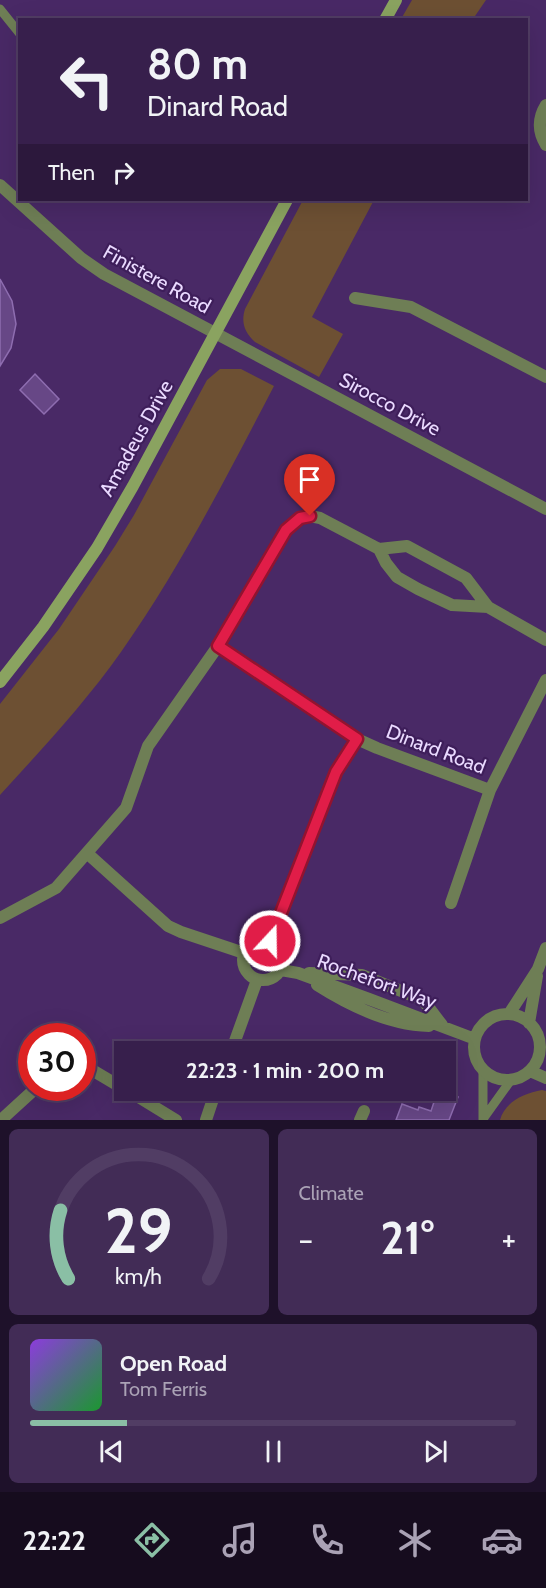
<!DOCTYPE html>
<meta charset="utf-8">
<style>
:root{--surface:#371f4c;--page:#422c56;--text:#f1f3f6;--muted:#aaa2b5;--line:#513d64;--accent:#8abfa5}
body{margin:0;font-family:Cabin,sans-serif;background:var(--page);color:var(--text);height:100vh;display:flex;flex-direction:column;font-size:22px;white-space:nowrap}
*{box-sizing:border-box;margin:0}
p{font-size:20px;color:var(--muted)}
.icon{flex:none;width:33px;height:33px;fill:none;stroke:currentColor;stroke-width:2;stroke-linecap:round;stroke-linejoin:round}
.map{position:relative;height:1120px;overflow:hidden}
.details{display:flex;flex-direction:column;gap:9px;padding:9px;background:#1e112a;flex:1}
.details>*{flex:none}
.banner{position:absolute;left:18px;top:18px;width:510px;height:183px;border-radius:0px;box-shadow:0 6px 24px #0002,0 0 0 2px var(--line);background:#371f4c;color:var(--text);overflow:hidden}
.speed{position:absolute;left:18px;top:1023px;display:flex;gap:12px;font-size:30px;font-weight:700;text-align:center}
.speed>*{display:grid;place-content:center;width:78px;height:78px;border-radius:50%;background:var(--surface);box-shadow:0 6px 24px #0002,0 0 0 2px var(--line);line-height:1}
.speed .limit{border:9px solid #d22;background:#fff;color:#111}
.pin{position:absolute;display:grid;place-items:center;width:51px;height:51px;color:#fff;margin:-62px -26px;border-radius:50% 50% 50% 0;rotate:-45deg;box-shadow:0 0 6px #0007}
.pin .icon{rotate:45deg}
.me{position:absolute;width:66px;margin:-33px;rotate:21deg;stroke-linejoin:round;filter:drop-shadow(0 0 4px #0008)}
.turn{display:flex;align-items:center;gap:21px;height:126px;padding:0 30px;font-size:27px}
.turn .icon{width:78px;height:78px;stroke-width:2.5}
.turn b{display:block;font-size:42px;line-height:51px}
.then{display:flex;align-items:center;height:57px;padding:0 30px;background:#0003;gap:12px;font-size:22px}
.big{font-size:45px;font-weight:700;line-height:1.1}
.details .tile{flex:1;display:flex;flex-direction:column;justify-content:center;gap:9px;min-width:0;padding:0 21px;border-radius:9px;background:var(--page)}
.details .dial{align-items:center;gap:0}
.dial svg{height:156px;overflow:visible;fill:none;stroke:var(--line);stroke-width:7;stroke-linecap:round;text-anchor:middle}
.dial text{fill:var(--text);stroke:none}
.song{display:flex;align-items:center;gap:18px}
.cover{width:72px;height:72px;border-radius:9px;background:linear-gradient(135deg,hsl(270 70% 55%),hsl(130 70% 35%))}
.played{height:6px;border-radius:3px;background:linear-gradient(90deg,var(--accent) 20%,var(--line) 20%)}
.keys{display:flex;justify-content:space-around;direction:ltr}
.heat{display:flex;justify-content:space-between;align-items:center;font-size:33px;direction:ltr}
.details .tiles{flex:1;display:grid;gap:9px;grid-template-columns:1fr 1fr}
.tile:last-child{grid-column:span 2}
.trip{position:absolute;left:114px;top:1041px;width:342px;height:60px;border-radius:0px;background:var(--surface);box-shadow:0 6px 24px #0002,0 0 0 2px var(--line);font-weight:700;line-height:60px;text-align:center}
.dock{display:flex;height:96px;justify-content:space-around;align-items:center;background:#160c1e;color:var(--muted)}
.dock .icon{width:42px;height:42px}
.dock .selected{color:var(--accent)}
.dock b{font-size:27px;color:var(--text)}
.map>svg:first-child{display:block}
.green{fill:#6d5033}
.building{fill:#674786;stroke:#8e6db0;stroke-width:1.5}
.lines{fill:none;stroke-linecap:round;stroke-linejoin:round}
.lane{stroke:#6e7e55;stroke-width:9}
.street{stroke:#6e7e55;stroke-width:12}
.secondary{stroke:#8aa360;stroke-width:12}
.route-casing{stroke:#92132f;stroke-width:15}
.route{stroke:#e11d48;stroke-width:10}
.labels{text-anchor:middle;stroke-width:4.5;stroke-linejoin:round;paint-order:stroke}
.street-label{font-size:20px;fill:#eadaff;stroke:#3e1e5a}
</style>
<div class="map">
<svg width="546" height="1120" viewBox="0 0 546 1120">
<rect width="100%" height="100%" fill="#492966"/>
<path class="green" d="M 412,0 L 486,0 L 473,19 L 401,19 Z
M 303,200 L 374,200 L 312,317 L 343,334 L 319,377 L 255,342 C 244,332 241,322 245,309 Z
M 220,369 L 241,369 L 274,386 C 227,476 180,568 121,652 C 85,703 42,749 0,795 L 0,704 L 59,629 L 115,546 L 134,515 L 207,380 Z
M 542,1090 L 546,1091 L 546,1120 L 500,1120 C 505,1102 524,1093 542,1090 Z"/>
<path class="building" d="M 0,279 L 12,301 L 16,324 L 11,348 L 0,366 Z
M 35,374 L 59,399 L 44,414 L 20,390 Z
M 438,1090 L 458,1097 L 449,1120 L 396,1120 L 402,1104 L 418,1110 L 419,1107 L 431,1111 Z"/>
<g class="lines">
<path class="lane" d="M 0,9 L 20,34
M 483,1069 L 483,1119
M 483,1119 L 511,1080"/>
<path class="street" d="M 546,105 C 538,118 538,132 546,145
M 0,185 L 81,258 L 104,274 L 546,509
M 355,298 L 411,307 L 546,377
M 379,549 L 407,546 L 466,578 L 488,607 L 546,640
M 218,646 L 357,739 L 377,748 L 490,790
M 88,854 L 168,926 L 181,932 L 244,953
M 451,903 L 490,790 L 546,680
M 0,918 L 56,888 L 126,808 L 148,746 L 218,646 L 286,530 L 300,518 L 310,516 L 320,518 L 379,549 L 386,563 L 397,577 L 418,589 L 452,605 L 488,607
M243 960a20 20 0 1 1 40 0a20 20 0 1 1-40 0Z
M 270,941 L 335,772 L 357,739
M 281,970 L 298,973 L 369,999 L 475,1039
M 309,973 L 362,975 L 423,1000 L 442,1025
M 317,985 C 350,1006 389,1025 429,1026
M 509,1014 L 538,969 L 546,948
M474 1047a33 33 0 1 1 66 0a33 33 0 1 1-66 0Z
M 529,1023 L 537,976
M 231,1052 L 257,980
M 82,1064 L 124,1089
M 530,1071 L 546,1078
M 127,1090 L 176,1120
M 1,1120 L 36,1088
M 206,1120 L 216,1090
M 360,1120 L 364,1111"/>
<path class="secondary" d="M 385,20 L 396,0
M 0,682 L 43,627 L 97,548 L 133,486 L 287,200"/>
</g>
<g class="lines">
<g class="route-casing">
<path id="route" d="M 270,941 L 336,772 L 357,739 L 218,646 L 286,530 L 300,518 L 310,516"/>
</g>
<use href="#route" class="route"/>
</g>
<g class="labels">
<g class="street-label">
<text transform="translate(157 279) rotate(29)" y="7">Finistere Road</text>
<text transform="translate(390 404) rotate(28)" y="7">Sirocco Drive</text>
<text transform="translate(136 438) rotate(-61)" y="7">Amadeus Drive</text>
<text transform="translate(436 749) rotate(21)" y="7">Dinard Road</text>
<text transform="translate(377 981) rotate(20)" y="7">Rochefort Way</text>
</g>
</g>
</svg>
<div class="speed"><div class="limit">30</div></div>
<div class="pin" style="left:310px;top:516px;background:#d93025"><svg class="icon" aria-label="arrive" viewBox="0 0 24 24"><path d="M6 21V4h12l-3 4 3 4H6"/></svg></div>
<svg class="me" style="left:270px;top:941px" viewBox="-20 -20 40 40"><circle r="17" fill="#e11d48" stroke="#fff" stroke-width="3"/><path d="M0-11L8 9 0 5-8 9z" fill="#fff"/></svg>
<div class="trip">22:23 · 1 min · 200 m</div>
<div class="banner">
<div class="turn"><svg class="icon" aria-label="left" viewBox="0 0 24 24"><path d="M17 20v-9H6M10 6l-5 5 5 5"/></svg><div><b>80 m</b>Dinard Road</div></div>
<div class="then">Then<svg class="icon" aria-label="right" viewBox="0 0 24 24"><path d="M7 20v-9h11M14 6l5 5-5 5"/></svg></div>
</div>
</div>
<section class="details">
<div class="tiles">
<div class="tile dial"><svg viewBox="0 0 100 80">
<path d="M14 69A42 42 0 1 1 86 69"/>
<path d="M14 69A42 42 0 0 1 10 34" stroke="#8abfa5"/>
<text x="50" y="56" font-size="32" font-weight="700">29</text>
<text x="50" y="72" font-size="11">km/h</text>
</svg></div>
<div class="tile"><p>Climate</p>
<div class="heat"><a>−</a><b class="big">21°</b><a>+</a></div>
</div>
<div class="tile">
<div class="song"><i class="cover"></i><div><b>Open Road</b><p>Tom Ferris</p></div></div>
<div class="played"></div>
<div class="keys"><svg class="icon" aria-label="previous" viewBox="0 0 24 24"><path d="M18 5L8 12l10 7zM5 5v14"/></svg><svg class="icon" aria-label="pause" viewBox="0 0 24 24"><path d="M8 5v14M16 5v14"/></svg><svg class="icon" aria-label="next" viewBox="0 0 24 24"><path d="M6 5l10 7-10 7zM19 5v14"/></svg></div>
</div>
</div>
</section>
<nav class="dock">
<b>22:22</b>
<svg class="icon selected" aria-label="directions" viewBox="0 0 24 24"><path d="M12 3l9 9-9 9-9-9zM9 14v-3h6M13 9l2 2-2 2"/></svg>
<svg class="icon" aria-label="music" viewBox="0 0 24 24"><path d="M9 18V5l10-2v13"/><circle cx="6" cy="18" r="3"/><circle cx="16" cy="16" r="3"/></svg>
<svg class="icon" aria-label="phone" viewBox="0 0 24 24"><path d="M5 4h4l2 5-3 2q2 4 5 5l2-3 5 2v4C11 20 4 13 5 4z"/></svg>
<svg class="icon" aria-label="climate" viewBox="0 0 24 24"><path d="M12 3v18M4 7l16 10M4 17L20 7"/></svg>
<svg class="icon" aria-label="car" viewBox="0 0 24 24"><path d="M5 17H2v-5l4-1 3-4h7l3 4 3 1v5h-3M9 17h6M6 11h13"/><circle cx="7" cy="17" r="2"/><circle cx="17" cy="17" r="2"/></svg>
</nav>
